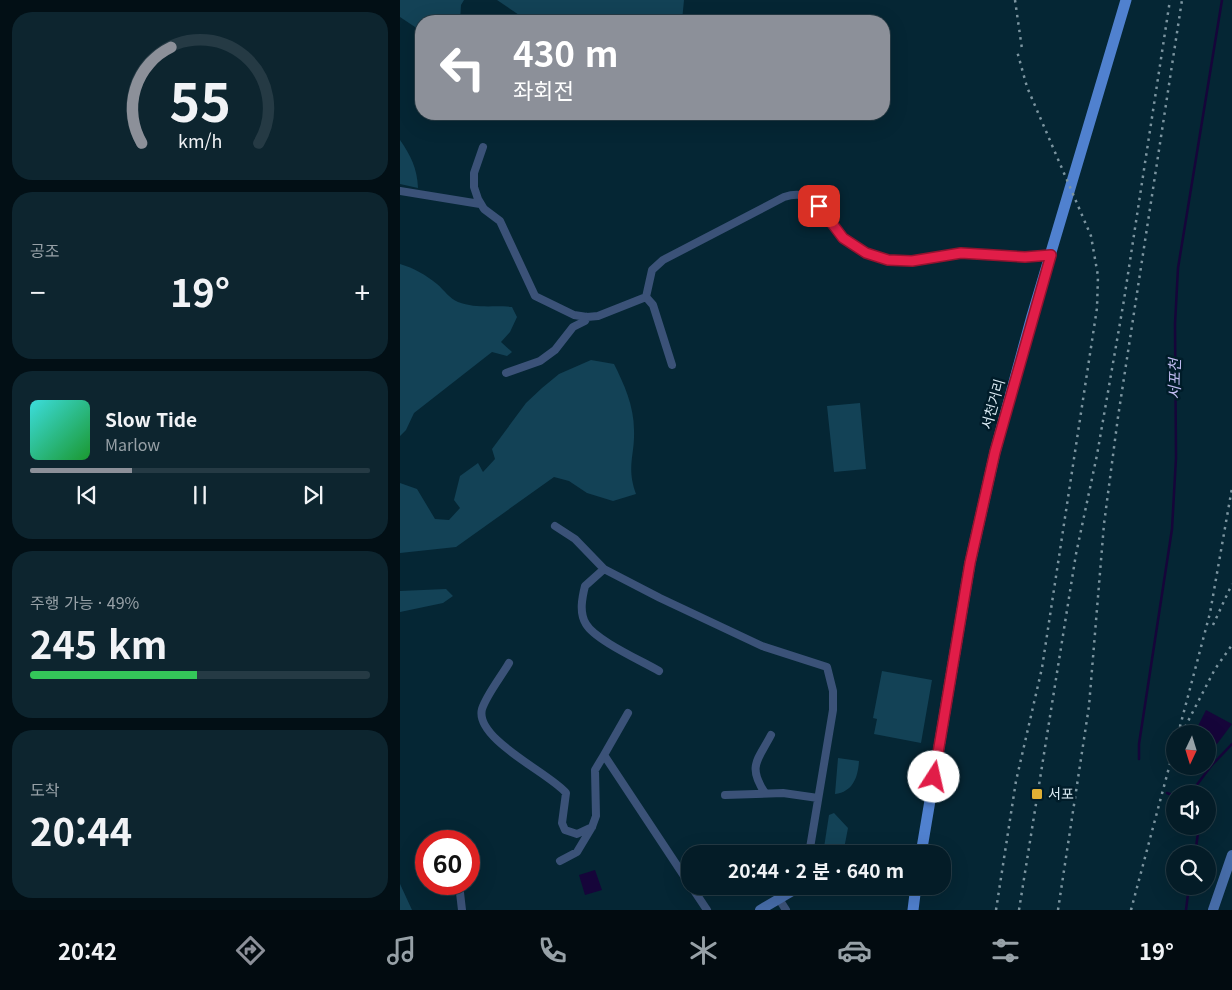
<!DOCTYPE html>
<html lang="ko">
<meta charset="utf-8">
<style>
:root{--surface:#041c27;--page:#0d252f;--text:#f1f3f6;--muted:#97a1a7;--line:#253a44;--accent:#8c9099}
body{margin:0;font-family:Georgia,"Noto Sans KR",serif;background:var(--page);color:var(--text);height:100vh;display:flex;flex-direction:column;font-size:19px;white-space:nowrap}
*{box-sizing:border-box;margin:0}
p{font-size:16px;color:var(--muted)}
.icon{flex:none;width:28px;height:28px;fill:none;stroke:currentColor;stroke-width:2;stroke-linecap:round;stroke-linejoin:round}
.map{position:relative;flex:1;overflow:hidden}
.drawer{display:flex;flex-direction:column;gap:12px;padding:12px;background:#020f15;width:400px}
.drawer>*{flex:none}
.top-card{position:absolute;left:15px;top:15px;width:475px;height:105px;border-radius:20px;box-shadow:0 5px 20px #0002,0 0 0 1px var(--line);background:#8c9099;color:#fff;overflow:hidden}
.needle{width:32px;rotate:184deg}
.fabs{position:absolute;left:766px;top:725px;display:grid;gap:10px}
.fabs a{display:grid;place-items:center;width:50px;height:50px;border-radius:50%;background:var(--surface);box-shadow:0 5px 20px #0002,0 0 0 1px var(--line);font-size:25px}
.speed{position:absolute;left:15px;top:830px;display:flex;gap:10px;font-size:25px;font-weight:700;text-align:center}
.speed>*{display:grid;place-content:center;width:65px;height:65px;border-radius:50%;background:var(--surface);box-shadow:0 5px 20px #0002,0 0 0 1px var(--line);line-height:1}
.speed .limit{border:8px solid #d22;background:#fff;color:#111}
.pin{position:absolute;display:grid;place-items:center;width:42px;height:42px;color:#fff;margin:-21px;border-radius:10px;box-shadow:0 2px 8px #0006}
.me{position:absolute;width:55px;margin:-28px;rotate:10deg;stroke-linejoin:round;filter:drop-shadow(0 0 4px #0008)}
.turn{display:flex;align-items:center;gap:18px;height:105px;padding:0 15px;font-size:22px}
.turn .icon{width:65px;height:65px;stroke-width:2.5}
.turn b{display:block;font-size:35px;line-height:42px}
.big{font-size:38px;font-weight:700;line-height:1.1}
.drawer .widget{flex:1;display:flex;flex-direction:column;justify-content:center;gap:8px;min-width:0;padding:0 18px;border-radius:20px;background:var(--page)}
.drawer .dial{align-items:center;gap:0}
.dial svg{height:130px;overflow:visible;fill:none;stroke:var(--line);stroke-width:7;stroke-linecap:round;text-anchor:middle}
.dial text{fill:var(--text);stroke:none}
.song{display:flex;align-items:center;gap:15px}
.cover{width:60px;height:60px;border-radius:8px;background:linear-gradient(135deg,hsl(180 70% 55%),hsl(130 70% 35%))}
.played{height:5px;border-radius:2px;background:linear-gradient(90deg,var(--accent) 30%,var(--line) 30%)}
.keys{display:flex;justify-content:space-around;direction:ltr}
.heat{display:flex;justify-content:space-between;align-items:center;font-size:28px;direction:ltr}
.charge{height:8px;border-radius:4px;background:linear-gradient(90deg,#34c759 49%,var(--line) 0)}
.trip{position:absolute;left:281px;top:845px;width:270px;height:50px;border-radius:20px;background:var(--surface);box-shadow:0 5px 20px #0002,0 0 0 1px var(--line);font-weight:700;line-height:50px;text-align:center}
.menu{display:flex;height:80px;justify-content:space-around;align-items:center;background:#020b10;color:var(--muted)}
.menu .icon{width:35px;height:35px}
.menu .active{color:var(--accent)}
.menu b{font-size:22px;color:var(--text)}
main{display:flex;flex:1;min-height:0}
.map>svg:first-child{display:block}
.green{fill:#134256}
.water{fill:#16053a}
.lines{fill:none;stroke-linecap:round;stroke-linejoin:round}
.stream{stroke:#16053a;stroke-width:2.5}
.street{stroke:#3b5278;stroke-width:8}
.secondary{stroke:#476da9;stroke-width:10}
.primary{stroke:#5081cf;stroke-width:11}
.rail{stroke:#7c95a0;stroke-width:2.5;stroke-dasharray:2.5 5;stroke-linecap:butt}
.route-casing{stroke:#92132f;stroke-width:12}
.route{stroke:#e11d48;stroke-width:9}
.poi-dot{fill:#e0b034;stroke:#001c29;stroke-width:2}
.labels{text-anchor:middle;stroke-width:5;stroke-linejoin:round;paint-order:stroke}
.street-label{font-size:14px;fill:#dcedf6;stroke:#001c29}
.poi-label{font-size:14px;fill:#dcedf6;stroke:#001c29;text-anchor:start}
.water-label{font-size:15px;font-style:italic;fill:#c0bcf1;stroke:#001c29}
</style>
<main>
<section class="drawer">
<div class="widget dial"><svg viewBox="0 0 100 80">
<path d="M14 69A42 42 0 1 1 86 69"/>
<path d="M14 69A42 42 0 0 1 32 10" stroke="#8c9099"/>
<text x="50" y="56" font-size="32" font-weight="700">55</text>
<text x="50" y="72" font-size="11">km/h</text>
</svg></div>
<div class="widget"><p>공조</p>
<div class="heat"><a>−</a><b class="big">19°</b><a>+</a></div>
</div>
<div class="widget">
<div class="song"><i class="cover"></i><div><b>Slow Tide</b><p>Marlow</p></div></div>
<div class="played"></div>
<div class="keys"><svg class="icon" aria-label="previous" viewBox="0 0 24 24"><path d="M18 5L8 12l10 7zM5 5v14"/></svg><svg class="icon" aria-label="pause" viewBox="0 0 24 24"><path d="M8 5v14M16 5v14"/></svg><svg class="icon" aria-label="next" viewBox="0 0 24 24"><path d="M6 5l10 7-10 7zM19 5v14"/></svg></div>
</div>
<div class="widget"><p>주행 가능 · 49%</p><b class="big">245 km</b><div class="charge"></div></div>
<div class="widget"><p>도착</p><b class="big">20:44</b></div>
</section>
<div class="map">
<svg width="832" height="910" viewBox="0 0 832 910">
<rect width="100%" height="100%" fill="#052634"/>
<path class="green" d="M 0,0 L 64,0 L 61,5 L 60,21 L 21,21 L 21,31 L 0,17 Z
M 97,0 L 284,0 L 282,21 L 124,21 L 125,19 Z
M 0,140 C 11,156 17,168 18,188 L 0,184 Z
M 0,264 C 14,268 26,275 37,284 C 44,290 50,299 58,302 C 76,309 93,305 112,307 L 117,317 L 110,332 L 101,342 L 112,352 L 107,356 L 92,352 L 14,413 L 6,430 L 0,436 Z
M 191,360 L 214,364 C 224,384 234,406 234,430 C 235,455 226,467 236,494 L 213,501 L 187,493 L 169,481 L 154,477 L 56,547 L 0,553 L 0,483 L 17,489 L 35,519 L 49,520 L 60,508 L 54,500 L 60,476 L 78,463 L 83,472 L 95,459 L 92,449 L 126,403 L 142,388 L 159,374 Z
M 460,403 L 466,469 L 434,472 L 427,406 Z
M 46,589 L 53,596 L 43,603 L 0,612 L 0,591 Z
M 482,671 L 532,680 L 521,743 L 474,734 L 477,719 L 473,718 Z
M 438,758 L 459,761 C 458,777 453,792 435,794 Z
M 434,813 L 448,828 L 443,854 L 423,854 L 429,815 Z
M 0,884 L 12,910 L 0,910 Z"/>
<path class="water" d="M 806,710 L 832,724 L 817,744 L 808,738 L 808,734 L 795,732 Z
M 195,870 L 202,890 L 185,895 L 179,875 Z"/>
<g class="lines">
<path class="stream" d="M 739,759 L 739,744 L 772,529 L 776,458 L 775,324 L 778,268 L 822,0
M 767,793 L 775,796
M 790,794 L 811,766 L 832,744
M 795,854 L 799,826
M 786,910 L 789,886"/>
<path class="street" d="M 83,147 L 74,173 L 74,187 L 78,199 L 84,209 L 100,221 L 135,296 L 174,315 L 187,317 L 198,316 L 246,297 L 252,270 L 263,260 L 384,197 C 419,186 422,219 443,238 C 449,244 459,250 466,253 C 486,263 512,262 533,258 C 543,256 554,253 563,253 C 593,253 621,257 651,255
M 0,191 L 80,204
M 246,297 L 253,305 L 272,365
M 106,373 L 140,361 L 155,350 L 173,327 L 185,321 L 187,317
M 155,526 L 175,539 L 204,569
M 109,663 C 101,677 87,694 82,709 C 74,739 151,774 166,793 L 162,823 L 165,830 L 177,834 L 192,827
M 259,671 C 242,661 195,640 186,624 C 179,613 182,598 185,586 L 204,569 L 260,598 L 362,646 L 427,667 L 433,691 L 433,710 L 409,854
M 228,713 L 204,755 L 290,885
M 365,793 C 347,766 358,760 371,735
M 325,795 L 383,793 L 418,798
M 160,861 L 177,852 L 192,827 L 196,816 L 195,770 L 204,755
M 59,884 L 62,910
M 291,886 L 307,910
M 379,899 L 386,910"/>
<path class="secondary" d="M 485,886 L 516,890
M 360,910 L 401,886
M 813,910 L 832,855"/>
<path class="primary" d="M 521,854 L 570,563 L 595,452 L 632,316 L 726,0
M 513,910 L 516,886"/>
<path class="rail" d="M 615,0 L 622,49
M 813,625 L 832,584
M 785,727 L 815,669 L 832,645
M 778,734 L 810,613 L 832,488
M 596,910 L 616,781 L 642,668 L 697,308 L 698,276 L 691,236 L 627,87 L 617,51
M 619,910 L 676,554 L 697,455 L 724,300 L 770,0
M 658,910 L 689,706 L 704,524 L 718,417 L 782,0
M 731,910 L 775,745"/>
</g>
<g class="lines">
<g class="route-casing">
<path id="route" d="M 419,206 L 443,238 L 466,253 L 488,260 L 512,261 L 561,253 L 625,257 L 651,255 L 595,452 L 570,563 L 534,777"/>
</g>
<use href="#route" class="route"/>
</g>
<rect class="poi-dot" x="631" y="788" width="12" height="12" rx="2.5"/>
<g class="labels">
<g class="street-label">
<text transform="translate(593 404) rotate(-74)" y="5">서천거리</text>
</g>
<g class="poi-label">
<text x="648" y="799">서포</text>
</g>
<g class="water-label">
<text transform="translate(775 379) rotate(-89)" y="5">서포천</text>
</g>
</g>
</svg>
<div class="fabs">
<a><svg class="needle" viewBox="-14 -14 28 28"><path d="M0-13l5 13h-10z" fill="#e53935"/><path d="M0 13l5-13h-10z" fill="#97a1a7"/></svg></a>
<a><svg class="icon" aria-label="sound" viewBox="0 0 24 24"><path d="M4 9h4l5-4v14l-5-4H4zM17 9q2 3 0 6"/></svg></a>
<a><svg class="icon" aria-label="search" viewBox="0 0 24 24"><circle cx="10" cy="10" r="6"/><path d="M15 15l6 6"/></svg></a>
</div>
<div class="speed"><div class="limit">60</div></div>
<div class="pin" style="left:419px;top:206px;background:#d93025"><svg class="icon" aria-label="arrive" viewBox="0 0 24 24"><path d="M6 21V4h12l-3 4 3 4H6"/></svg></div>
<svg class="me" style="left:534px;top:777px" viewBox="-20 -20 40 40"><circle r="19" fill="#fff"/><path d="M0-13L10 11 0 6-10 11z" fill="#e11d48"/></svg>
<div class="trip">20:44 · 2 분 · 640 m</div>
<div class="top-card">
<div class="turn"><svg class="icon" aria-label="left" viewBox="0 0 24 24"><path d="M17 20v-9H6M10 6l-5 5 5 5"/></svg><div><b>430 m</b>좌회전</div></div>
</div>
</div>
</main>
<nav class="menu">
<b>20:42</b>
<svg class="icon active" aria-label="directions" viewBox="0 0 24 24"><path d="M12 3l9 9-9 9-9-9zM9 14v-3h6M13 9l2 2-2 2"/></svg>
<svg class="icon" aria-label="music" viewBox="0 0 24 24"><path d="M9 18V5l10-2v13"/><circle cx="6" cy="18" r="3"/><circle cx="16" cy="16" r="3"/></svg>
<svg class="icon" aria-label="phone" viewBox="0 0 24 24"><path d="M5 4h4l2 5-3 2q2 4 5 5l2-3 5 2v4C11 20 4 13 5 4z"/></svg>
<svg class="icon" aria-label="climate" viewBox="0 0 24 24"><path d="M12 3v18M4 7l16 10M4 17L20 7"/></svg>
<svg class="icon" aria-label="car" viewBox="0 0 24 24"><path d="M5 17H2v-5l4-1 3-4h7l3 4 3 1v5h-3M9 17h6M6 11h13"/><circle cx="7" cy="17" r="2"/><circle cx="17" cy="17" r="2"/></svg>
<svg class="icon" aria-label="filters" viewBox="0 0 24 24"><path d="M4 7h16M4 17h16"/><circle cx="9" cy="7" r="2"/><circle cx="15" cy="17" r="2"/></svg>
<b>19°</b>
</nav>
